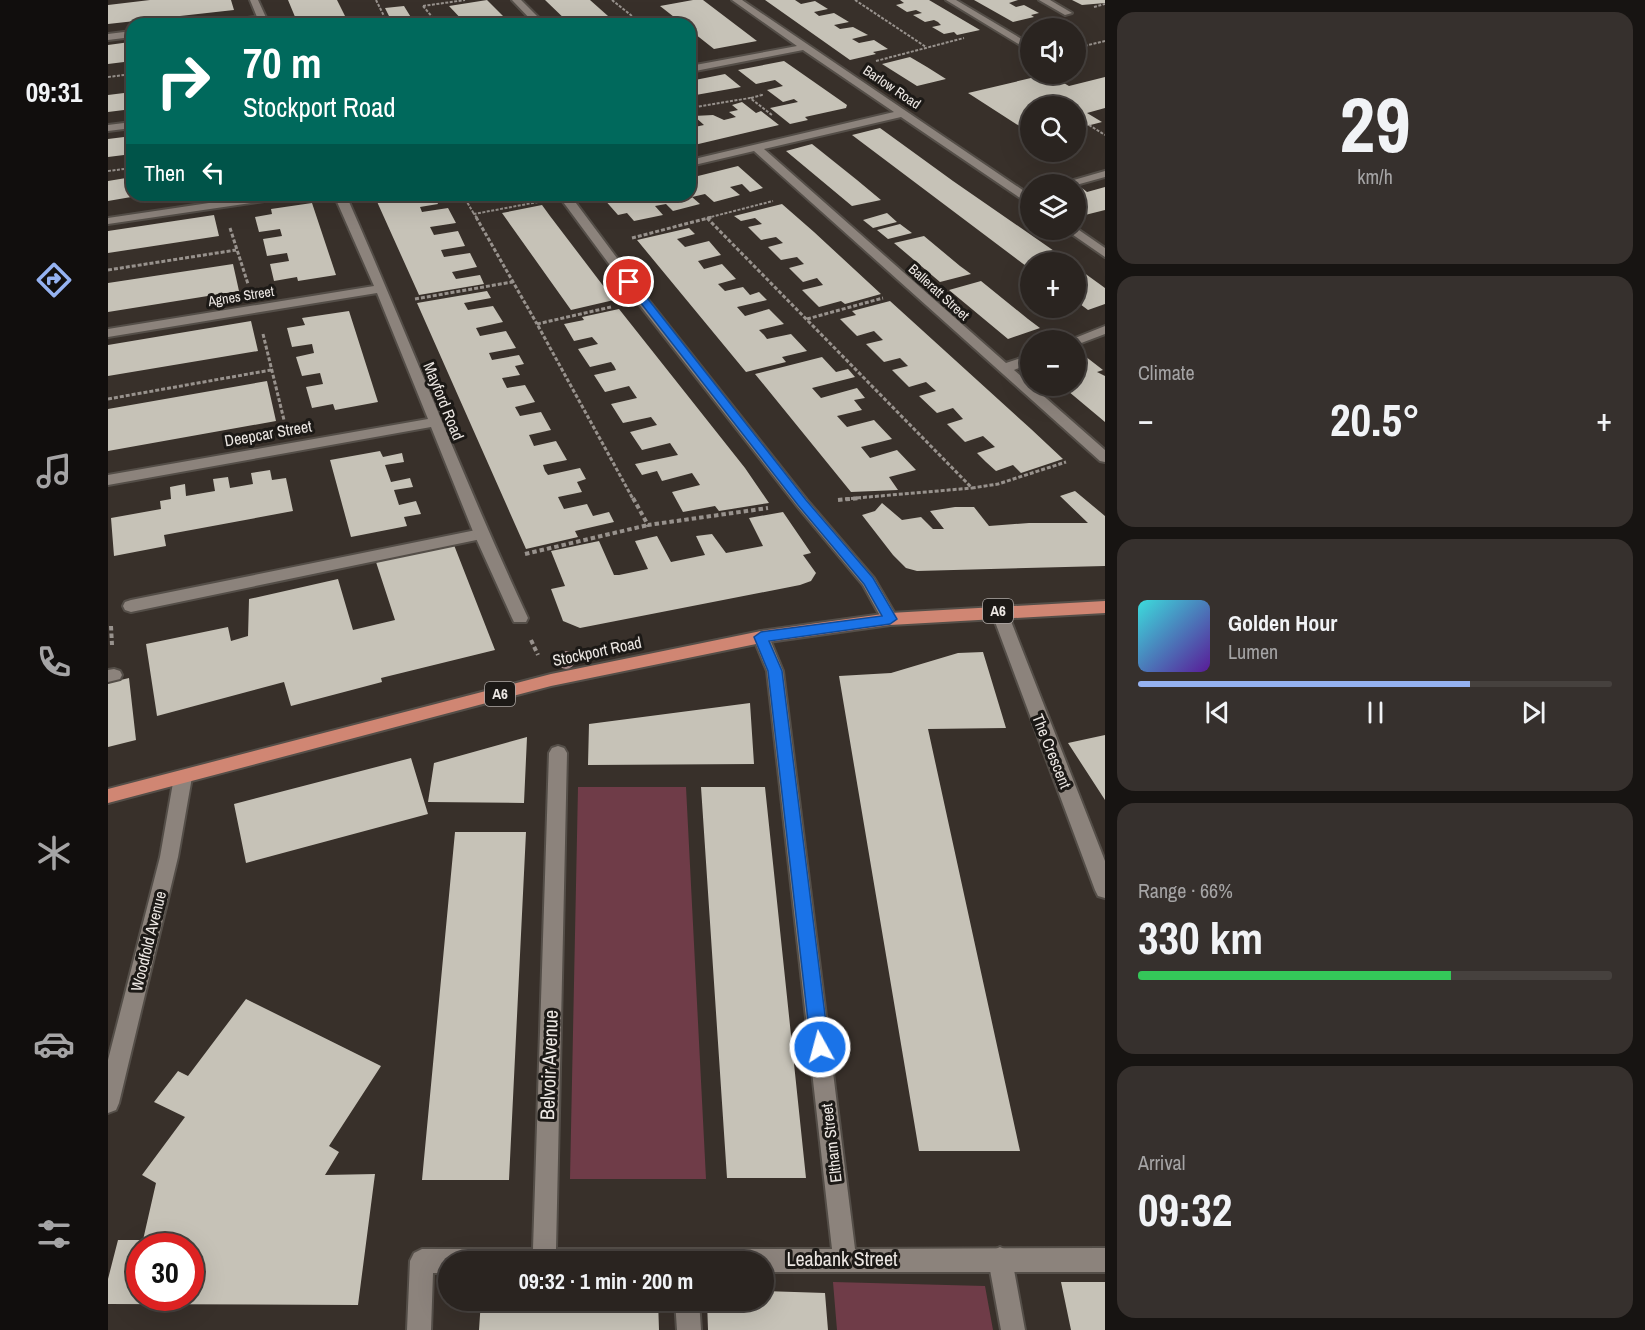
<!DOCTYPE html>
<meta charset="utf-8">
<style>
:root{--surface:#2a2420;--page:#36302d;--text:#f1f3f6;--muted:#a5a4a5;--line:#46413e;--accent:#95b2f1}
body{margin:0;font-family:"Archivo Narrow",sans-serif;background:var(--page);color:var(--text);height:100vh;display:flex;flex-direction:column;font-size:22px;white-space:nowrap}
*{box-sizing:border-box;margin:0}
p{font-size:20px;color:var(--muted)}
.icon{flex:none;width:33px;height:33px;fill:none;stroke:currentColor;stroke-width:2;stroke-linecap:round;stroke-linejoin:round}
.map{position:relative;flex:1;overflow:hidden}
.drawer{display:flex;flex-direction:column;gap:12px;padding:12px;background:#171412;width:540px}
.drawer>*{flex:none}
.banner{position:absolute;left:18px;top:18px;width:570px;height:183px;border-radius:18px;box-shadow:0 6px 24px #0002,0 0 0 2px var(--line);background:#00695c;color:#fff;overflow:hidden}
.controls{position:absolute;left:912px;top:18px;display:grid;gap:12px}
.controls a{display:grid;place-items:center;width:66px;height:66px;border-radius:50%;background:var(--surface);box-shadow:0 6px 24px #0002,0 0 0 2px var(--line);font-size:30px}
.speed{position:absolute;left:18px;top:1233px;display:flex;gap:12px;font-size:30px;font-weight:700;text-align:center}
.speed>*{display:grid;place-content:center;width:78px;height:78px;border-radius:50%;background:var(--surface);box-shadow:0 6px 24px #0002,0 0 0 2px var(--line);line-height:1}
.speed .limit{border:9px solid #d22;background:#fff;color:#111}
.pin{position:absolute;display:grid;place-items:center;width:51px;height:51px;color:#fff;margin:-26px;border:3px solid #fff;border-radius:50%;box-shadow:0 2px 6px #0007}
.me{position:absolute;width:66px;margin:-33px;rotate:353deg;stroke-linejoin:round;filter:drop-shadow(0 0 4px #0008)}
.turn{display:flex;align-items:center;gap:21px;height:126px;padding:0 18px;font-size:27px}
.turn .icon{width:78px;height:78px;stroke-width:2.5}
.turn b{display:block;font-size:42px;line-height:51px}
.then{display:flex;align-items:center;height:57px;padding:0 18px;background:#0003;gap:12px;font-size:22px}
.big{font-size:45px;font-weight:700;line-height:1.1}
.drawer .card{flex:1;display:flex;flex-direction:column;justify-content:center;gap:9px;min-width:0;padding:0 21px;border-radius:18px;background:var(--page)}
.drawer .dial{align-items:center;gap:0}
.dial b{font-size:78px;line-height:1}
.song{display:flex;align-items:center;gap:18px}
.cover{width:72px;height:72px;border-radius:9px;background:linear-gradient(135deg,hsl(180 70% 55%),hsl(270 70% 35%))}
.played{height:6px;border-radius:3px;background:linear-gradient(90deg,var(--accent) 70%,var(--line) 70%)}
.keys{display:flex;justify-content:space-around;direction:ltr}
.heat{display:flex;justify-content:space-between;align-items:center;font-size:33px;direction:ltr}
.charge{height:9px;border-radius:4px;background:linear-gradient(90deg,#34c759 66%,var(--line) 0)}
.trip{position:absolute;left:330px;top:1251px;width:336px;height:60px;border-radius:30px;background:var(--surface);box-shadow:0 6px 24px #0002,0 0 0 2px var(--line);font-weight:700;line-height:60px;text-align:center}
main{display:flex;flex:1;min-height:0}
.menu{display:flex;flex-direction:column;width:108px;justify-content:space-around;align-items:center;background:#110e0d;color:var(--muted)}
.menu .icon{width:42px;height:42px}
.menu .current{color:var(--accent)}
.menu b{font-size:27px;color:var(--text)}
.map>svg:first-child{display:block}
.green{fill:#6f3c48}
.building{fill:#c6c2b7;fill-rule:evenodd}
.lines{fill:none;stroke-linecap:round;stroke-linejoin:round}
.service-casing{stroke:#544e48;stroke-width:4}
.minor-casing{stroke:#544e48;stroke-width:4}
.trunk-casing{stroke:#544e48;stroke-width:4}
.path-far2{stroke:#98928d;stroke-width:2;stroke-dasharray:3 1.5;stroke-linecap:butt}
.path-far1{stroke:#98928d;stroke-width:3;stroke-dasharray:4 2;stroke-linecap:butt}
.path{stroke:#98928d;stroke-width:4;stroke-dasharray:4.5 3;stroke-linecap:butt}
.service{fill:#8c837c;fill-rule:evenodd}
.minor{fill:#8c837c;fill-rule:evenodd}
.trunk{fill:#d08673;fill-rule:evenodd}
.tree{fill:#a38486}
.route{fill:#1a73e8;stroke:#114b97;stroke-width:1.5}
.labels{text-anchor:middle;stroke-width:6;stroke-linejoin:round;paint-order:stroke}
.far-street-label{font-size:14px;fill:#ece7e3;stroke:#1c1916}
.shield{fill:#1c1916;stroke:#aea9a6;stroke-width:1.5}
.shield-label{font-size:15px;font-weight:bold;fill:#ece7e3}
.street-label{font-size:16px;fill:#ece7e3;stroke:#1c1916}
.near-street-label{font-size:20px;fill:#ece7e3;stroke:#1c1916}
</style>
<main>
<nav class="menu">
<b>09:31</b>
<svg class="icon current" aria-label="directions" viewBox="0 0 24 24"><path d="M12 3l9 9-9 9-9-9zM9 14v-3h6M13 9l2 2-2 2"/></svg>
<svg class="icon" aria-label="music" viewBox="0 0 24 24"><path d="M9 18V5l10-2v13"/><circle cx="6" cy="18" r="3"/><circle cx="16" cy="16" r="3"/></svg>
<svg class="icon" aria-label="phone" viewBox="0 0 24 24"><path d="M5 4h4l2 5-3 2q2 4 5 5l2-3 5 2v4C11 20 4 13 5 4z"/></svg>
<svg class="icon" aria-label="climate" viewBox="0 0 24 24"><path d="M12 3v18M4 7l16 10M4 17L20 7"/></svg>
<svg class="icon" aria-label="car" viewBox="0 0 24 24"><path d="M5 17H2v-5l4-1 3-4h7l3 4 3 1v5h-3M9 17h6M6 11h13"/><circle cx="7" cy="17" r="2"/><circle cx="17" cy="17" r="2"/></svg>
<svg class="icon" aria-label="filters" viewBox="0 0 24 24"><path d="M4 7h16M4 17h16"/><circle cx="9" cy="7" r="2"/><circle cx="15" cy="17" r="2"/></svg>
</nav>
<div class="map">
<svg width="997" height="1330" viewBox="0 0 997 1330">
<rect width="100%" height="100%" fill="#38302a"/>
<path class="green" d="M 470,787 L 578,787 L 598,1179 L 462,1179 Z
M 725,1282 L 877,1286 L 885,1330 L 729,1330 Z"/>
<path class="building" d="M 42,0 L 123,0 L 126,10 L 0,24 L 0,5 Z
M 180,0 L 229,0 L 241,24 L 190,24 Z
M 379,0 L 403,24 L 358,24 L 341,6 Z
M 437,0 L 482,0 L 509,24 L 462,24 Z
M 585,0 L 595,0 L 649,41 L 606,49 L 582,30 L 582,24 L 575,24 L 552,6 Z
M 657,0 L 687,0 L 693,4 L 707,1 L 720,9 L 706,12 L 711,16 L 726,13 L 741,22 L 726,25 L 732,29 L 745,27 L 760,35 L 744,39 L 751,43 L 766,40 L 780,49 L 765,52 L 768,54 L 742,60 Z
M 792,0 L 821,0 L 872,30 L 849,35 L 846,32 L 836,34 L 824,27 L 833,25 L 830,22 L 826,20 L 817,22 L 805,15 L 814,13 L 808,10 L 799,12 L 788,5 L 796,3 Z
M 866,0 L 910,0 L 901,3 L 908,7 L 916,5 L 931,13 L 923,15 L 926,17 L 905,22 Z
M 964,0 L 997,0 L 997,3 L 974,5 Z
M 296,6 L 304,19 L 284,22 L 277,8 Z
M 22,42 L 24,61 L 0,64 L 0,45 Z
M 802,57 L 819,67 L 838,79 L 809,86 L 774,64 Z
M 676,61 L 739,105 L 738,108 L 697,117 L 700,120 L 682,124 L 662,108 L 690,102 L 686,99 L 675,102 L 659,90 L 675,86 L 667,80 L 648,84 L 630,70 Z
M 617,74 L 633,87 L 582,96 L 582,81 Z
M 940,74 L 961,86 L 997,77 L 997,108 L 979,113 L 994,122 L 971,128 L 968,125 L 968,106 L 922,106 L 922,128 L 916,129 L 860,93 Z
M 24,92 L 24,109 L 0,112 L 0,95 Z
M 634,102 L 648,113 L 653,111 L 671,125 L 582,146 L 582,128 L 596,125 L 586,116 L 605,115 L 616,120 L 628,117 L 621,112 L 630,110 L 624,105 Z
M 772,128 L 845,181 L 962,262 L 922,262 L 922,269 L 744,135 Z
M 24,136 L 24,154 L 0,157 L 0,139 Z
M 704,144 L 749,180 L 773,200 L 744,206 L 678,151 Z
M 630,166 L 655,188 L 642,192 L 634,184 L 622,187 L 632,195 L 606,202 L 597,194 L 584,197 L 592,204 L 565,211 L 558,204 L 547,206 L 555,215 L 526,221 L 519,213 L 510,215 L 495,198 L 509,195 L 582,195 L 582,178 Z
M 24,177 L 24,195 L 29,196 L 0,201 L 0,181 Z
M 997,187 L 997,210 L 977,215 L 968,209 L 968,190 L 974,188 L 979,192 Z
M 266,195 L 326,195 L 330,204 L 312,207 L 314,212 L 340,208 L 348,223 L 322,227 L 326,235 L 350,231 L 357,246 L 333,250 L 336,257 L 362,253 L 369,267 L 344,272 L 348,279 L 372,275 L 376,284 L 311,295 Z
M 204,203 L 228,275 L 190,281 L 189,277 L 166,281 L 162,264 L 181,261 L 179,253 L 159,256 L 155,239 L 174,236 L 172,229 L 151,232 L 147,217 L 164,214 L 163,209 Z
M 674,204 L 706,232 L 773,294 L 737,304 L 733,301 L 711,307 L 694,290 L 715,285 L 709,278 L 695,282 L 681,268 L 696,264 L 689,257 L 673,260 L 660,247 L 675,243 L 668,237 L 653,240 L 640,227 L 654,224 L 647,218 L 633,221 L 626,216 Z
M 434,205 L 442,216 L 506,300 L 463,310 L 394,213 Z
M 779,213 L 789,222 L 765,228 L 755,220 Z
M 106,215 L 111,236 L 0,253 L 0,231 Z
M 792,224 L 804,233 L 780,239 L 769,230 Z
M 581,228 L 587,234 L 569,239 L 577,247 L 601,241 L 613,255 L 590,261 L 596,269 L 614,264 L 628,279 L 610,284 L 617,291 L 635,287 L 642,295 L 651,292 L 659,300 L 629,307 L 637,316 L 661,309 L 676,324 L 651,330 L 656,335 L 659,339 L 683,334 L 699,351 L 674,357 L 678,362 L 638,372 L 529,240 Z
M 816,236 L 852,266 L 863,274 L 832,282 L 786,243 Z
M 125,264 L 131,291 L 0,312 L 0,283 Z
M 968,267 L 997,288 L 997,304 L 980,310 L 968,301 Z
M 873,281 L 920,319 L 932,328 L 900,339 L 841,290 Z
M 379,291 L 383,298 L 356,303 L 360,310 L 385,306 L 395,322 L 368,328 L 372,336 L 398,331 L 408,348 L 381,353 L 384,360 L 411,355 L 416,364 L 407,366 L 412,375 L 394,378 L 399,388 L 417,385 L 427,402 L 407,407 L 412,416 L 433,412 L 443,430 L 421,435 L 426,446 L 448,441 L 459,460 L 435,465 L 437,471 L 440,475 L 472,468 L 478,479 L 469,482 L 474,492 L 450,497 L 456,509 L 479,504 L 485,516 L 501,512 L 506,522 L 467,531 L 470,537 L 418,549 L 309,303 Z
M 782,301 L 923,429 L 955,459 L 913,473 L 905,465 L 888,471 L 878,462 L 869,453 L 887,447 L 875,436 L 857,442 L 839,424 L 855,419 L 845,408 L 829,413 L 811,396 L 828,391 L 818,382 L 801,387 L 784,370 L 800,366 L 792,358 L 776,362 L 758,344 L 775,340 L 766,331 L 749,336 L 732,319 L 748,315 L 744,311 Z
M 511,309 L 637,468 L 661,503 L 611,511 L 607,506 L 575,512 L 564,492 L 592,485 L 584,473 L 554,481 L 549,471 L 534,475 L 527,464 L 570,455 L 562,443 L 534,450 L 522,432 L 549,425 L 543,417 L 515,423 L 503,404 L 529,398 L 521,386 L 497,392 L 486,375 L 508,370 L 506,366 L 503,362 L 482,367 L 470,349 L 490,344 L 484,337 L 466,341 L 456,324 L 476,320 L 474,317 Z
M 241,311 L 270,402 L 227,410 L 225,404 L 204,408 L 198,387 L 215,384 L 212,373 L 194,376 L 188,357 L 206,353 L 204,344 L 184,347 L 179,328 L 197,325 L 194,318 Z
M 143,321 L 150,351 L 0,376 L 0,345 Z
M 973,353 L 995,370 L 989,372 L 997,376 L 997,422 L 954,386 L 968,386 L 968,356 Z
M 714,357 L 728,372 L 740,369 L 747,377 L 704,388 L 713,398 L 749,388 L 757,398 L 746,400 L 754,410 L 729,416 L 739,427 L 766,420 L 784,439 L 753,447 L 762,458 L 789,450 L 808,470 L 781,477 L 790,490 L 743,492 L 647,374 Z
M 159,381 L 168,421 L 0,451 L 0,409 Z
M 272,451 L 275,457 L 294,453 L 296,462 L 277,465 L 283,482 L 302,478 L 305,487 L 286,490 L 291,505 L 308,501 L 313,514 L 296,517 L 299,526 L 243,537 L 222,460 Z
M 162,470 L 164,480 L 178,478 L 185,511 L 56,535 L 58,546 L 6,556 L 3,518 L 53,509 L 52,501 L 63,499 L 62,487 L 77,484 L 78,496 L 107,491 L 105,479 L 120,477 L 122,488 L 145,484 L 143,473 Z
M 967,491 L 997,516 L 997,566 L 809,571 L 798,568 L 785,555 L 754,515 L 767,511 L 774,503 L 794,520 L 813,517 L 825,529 L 836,529 L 822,511 L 847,507 L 866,507 L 881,526 L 921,523 L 980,523 L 952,496 Z
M 675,512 L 703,553 L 695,555 L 708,573 L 703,581 L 692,585 L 472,628 L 455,621 L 443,589 L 457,586 L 443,551 L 491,541 L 506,575 L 511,575 L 540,569 L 527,541 L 549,536 L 563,562 L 597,555 L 588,536 L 604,534 L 618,553 L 655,546 L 641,518 Z
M 346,545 L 387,650 L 273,678 L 274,682 L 183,706 L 176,682 L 49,716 L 38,644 L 120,627 L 123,641 L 140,636 L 141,599 L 230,579 L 245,630 L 287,620 L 268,562 Z
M 875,652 L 898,728 L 820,729 L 912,1151 L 811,1151 L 731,676 L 783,673 L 850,653 Z
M 21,678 L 28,740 L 0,747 L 0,683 Z
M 642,703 L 646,764 L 480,765 L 481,724 Z
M 997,735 L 997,800 L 960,743 Z
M 419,737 L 416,803 L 320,802 L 326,763 Z
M 303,758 L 320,814 L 138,863 L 126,804 Z
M 593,787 L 657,787 L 698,1178 L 619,1178 Z
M 347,832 L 418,832 L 401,1180 L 314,1180 Z
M 138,999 L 273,1066 L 221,1146 L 231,1152 L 217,1175 L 267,1174 L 250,1305 L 0,1304 L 0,1279 L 10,1240 L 35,1240 L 48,1183 L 34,1175 L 77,1117 L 46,1102 L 70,1071 L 80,1076 ZM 32,1246 L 82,1246 L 82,1298 L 32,1298 Z
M 953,1282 L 997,1282 L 997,1330 L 963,1330 Z
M 656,1291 L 717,1293 L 720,1330 L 600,1330 L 599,1300 L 656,1300 Z
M 373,1300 L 550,1300 L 551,1330 L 371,1330 Z"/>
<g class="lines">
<g class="service-casing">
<path id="service" d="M 931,0 L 942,0 L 964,13 L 957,15 Z
M 373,529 L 378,530 L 380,534 L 378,538 L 23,612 L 17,610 L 15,606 L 17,602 L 23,600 Z
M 892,1247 L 900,1251 L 904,1259 L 917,1330 L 893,1330 L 880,1259 L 884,1251 Z
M 567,1300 L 591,1300 L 593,1330 L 569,1330 Z"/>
</g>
<g class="minor-casing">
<path id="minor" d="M 142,0 L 150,0 L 161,24 L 151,24 L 151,22 L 109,24 L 114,21 L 149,17 Z
M 404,0 L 413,0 L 437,24 L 427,24 Z
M 624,0 L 634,0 L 922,195 L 922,203 L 918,202 L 793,117 L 656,149 L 898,363 L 922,355 L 922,363 L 906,370 L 997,450 L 997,462 L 992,461 L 646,151 L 582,166 L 582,160 L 786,112 L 695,50 L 582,72 L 582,66 L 689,46 Z
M 838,0 L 848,0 L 922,44 L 922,51 Z
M 24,31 L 24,37 L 0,40 L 0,34 Z
M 24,122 L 24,128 L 0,131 L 0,125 Z
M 997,171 L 997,177 L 968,185 L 952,184 Z
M 154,195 L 183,195 L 177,198 L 0,224 L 0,218 Z
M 226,195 L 238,195 C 300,335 355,479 420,618 L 418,622 L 406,622 L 404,618 L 366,534 L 323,427 L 0,485 L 0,475 L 320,419 L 269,293 L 0,337 L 0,329 L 266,286 Z
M 450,195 L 462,195 L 538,297 L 699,500 L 766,578 L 790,619 L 788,623 L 776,623 L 755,585 L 689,506 L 530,303 Z
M 968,228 L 997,248 L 997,257 L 958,230 Z
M 997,326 L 997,334 L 968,345 L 968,340 L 962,340 Z
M 891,605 L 897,607 L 899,611 L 997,861 L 997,898 L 990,896 L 987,890 L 883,611 L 885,607 Z
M 653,631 L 659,633 L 661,637 L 675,671 L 747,1249 L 997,1248 L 997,1272 L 656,1272 L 656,1262 L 340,1262 L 340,1273 L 325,1273 L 323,1330 L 299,1330 L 302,1261 L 306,1253 L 314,1249 L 425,1249 L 441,753 L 444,748 L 450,746 L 456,748 L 459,753 L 448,1249 L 724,1249 L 659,671 L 645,637 L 647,633 Z
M 6,669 L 12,671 L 14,675 L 12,679 L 0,682 L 0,670 Z
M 75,770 L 81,772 L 84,777 L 70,857 L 11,1103 L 8,1110 L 0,1113 L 0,1060 L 52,857 L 66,777 L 69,772 Z"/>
</g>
<g class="trunk-casing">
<path id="trunk" d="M 997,601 L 997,613 L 782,625 L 653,643 L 443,686 L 0,803 L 0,789 L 443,674 L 653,631 L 782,613 Z"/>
</g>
<path class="path-far2" d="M 268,0 L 280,24
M 504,0 L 534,24
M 747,0 L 818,47
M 315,6 L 357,0
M 315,6 L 330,24
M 986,7 L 997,4
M 968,48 L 997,41
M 768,61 L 856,38
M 0,77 L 24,74
M 643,98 L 654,95 L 652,94
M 582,108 L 642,98 L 664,115
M 981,125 L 997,135
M 0,171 L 24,168
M 355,195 L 366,214
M 369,218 L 366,214 L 430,202
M 599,218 L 665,201"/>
<path class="path-far1" d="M 368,217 L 429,324
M 599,218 L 864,488 L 890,484 L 958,462
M 122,228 L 140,284
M 524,238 L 604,217
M 0,270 L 128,250
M 307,299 L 404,282
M 503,307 L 429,324 L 525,499
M 699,319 L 775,298
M 155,334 L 176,420
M 0,399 L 163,370
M 737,499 L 864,488"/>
<path class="path" d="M 525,498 L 540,525 L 660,508
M 730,500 L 753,498
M 417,554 L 540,525
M 3,626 L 4,645
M 423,640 L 430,655"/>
<use href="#service" class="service"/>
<use href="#minor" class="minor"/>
<use href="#trunk" class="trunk"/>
</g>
<circle class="tree" cx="458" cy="660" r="9"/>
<path class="route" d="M 518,280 L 525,280 L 698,500 L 765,578 L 789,619 L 782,624 L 661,641 L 674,671 L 721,1047 L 718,1053 L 712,1055 L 706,1053 L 703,1047 L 660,671 L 646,637 L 653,632 L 774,616 L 756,584 L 690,505 L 518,284 Z"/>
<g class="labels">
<g class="far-street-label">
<text transform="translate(784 87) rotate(34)" y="5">Barlow Road</text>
<text transform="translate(831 292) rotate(42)" y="5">Balleratt Street</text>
<text transform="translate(133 296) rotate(-9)" y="5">Agnes Street</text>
</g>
<g class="shield">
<rect x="875" y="599" width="30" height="24" rx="4.5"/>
<rect x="377" y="682" width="30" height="24" rx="4.5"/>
</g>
<g class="shield-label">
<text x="890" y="616">A6</text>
<text x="392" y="699">A6</text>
</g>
<g class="street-label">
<text transform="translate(336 401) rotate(68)" y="6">Mayford Road</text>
<text transform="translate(160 433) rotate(-10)" y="6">Deepcar Street</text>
<text transform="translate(489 651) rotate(-12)" y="6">Stockport Road</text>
<text transform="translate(944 751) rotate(68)" y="6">The Crescent</text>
<text transform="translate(40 941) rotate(-76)" y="6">Woodfold Avenue</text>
<text transform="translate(723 1143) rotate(-97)" y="6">Eltham Street</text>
</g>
<g class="near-street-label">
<text transform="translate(441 1065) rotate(-88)" y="7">Belvoir Avenue</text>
<text x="734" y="1266">Leabank Street</text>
</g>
</g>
</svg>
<div class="controls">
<a><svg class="icon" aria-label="sound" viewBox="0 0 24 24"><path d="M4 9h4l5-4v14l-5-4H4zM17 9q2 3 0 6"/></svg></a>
<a><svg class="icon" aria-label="search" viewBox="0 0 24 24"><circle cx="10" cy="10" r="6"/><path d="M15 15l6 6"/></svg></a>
<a><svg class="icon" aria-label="layers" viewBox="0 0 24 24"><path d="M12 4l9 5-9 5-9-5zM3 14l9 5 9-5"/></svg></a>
<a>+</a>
<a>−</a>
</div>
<div class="speed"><div class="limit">30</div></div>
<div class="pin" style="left:521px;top:282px;background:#d93025"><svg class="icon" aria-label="arrive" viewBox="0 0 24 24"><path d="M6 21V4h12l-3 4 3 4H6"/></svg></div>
<svg class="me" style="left:712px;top:1047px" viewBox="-20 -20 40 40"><circle r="17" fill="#1a73e8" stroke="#fff" stroke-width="3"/><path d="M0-11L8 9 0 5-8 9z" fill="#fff"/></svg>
<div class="trip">09:32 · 1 min · 200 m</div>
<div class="banner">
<div class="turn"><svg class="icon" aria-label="right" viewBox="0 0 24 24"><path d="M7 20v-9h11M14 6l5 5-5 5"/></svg><div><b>70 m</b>Stockport Road</div></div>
<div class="then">Then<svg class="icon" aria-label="left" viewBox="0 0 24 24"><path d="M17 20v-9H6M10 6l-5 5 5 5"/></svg></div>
</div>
</div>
<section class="drawer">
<div class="card dial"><b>29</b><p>km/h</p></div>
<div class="card"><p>Climate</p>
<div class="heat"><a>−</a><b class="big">20.5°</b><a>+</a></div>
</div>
<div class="card">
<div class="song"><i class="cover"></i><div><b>Golden Hour</b><p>Lumen</p></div></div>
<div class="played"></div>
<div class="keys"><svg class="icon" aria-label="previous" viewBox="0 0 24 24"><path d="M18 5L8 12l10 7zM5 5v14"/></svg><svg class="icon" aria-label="pause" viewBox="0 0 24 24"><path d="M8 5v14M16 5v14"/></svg><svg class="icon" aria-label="next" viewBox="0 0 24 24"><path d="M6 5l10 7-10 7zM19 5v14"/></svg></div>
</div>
<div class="card"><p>Range · 66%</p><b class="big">330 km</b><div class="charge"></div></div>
<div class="card"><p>Arrival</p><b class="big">09:32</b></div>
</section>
</main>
